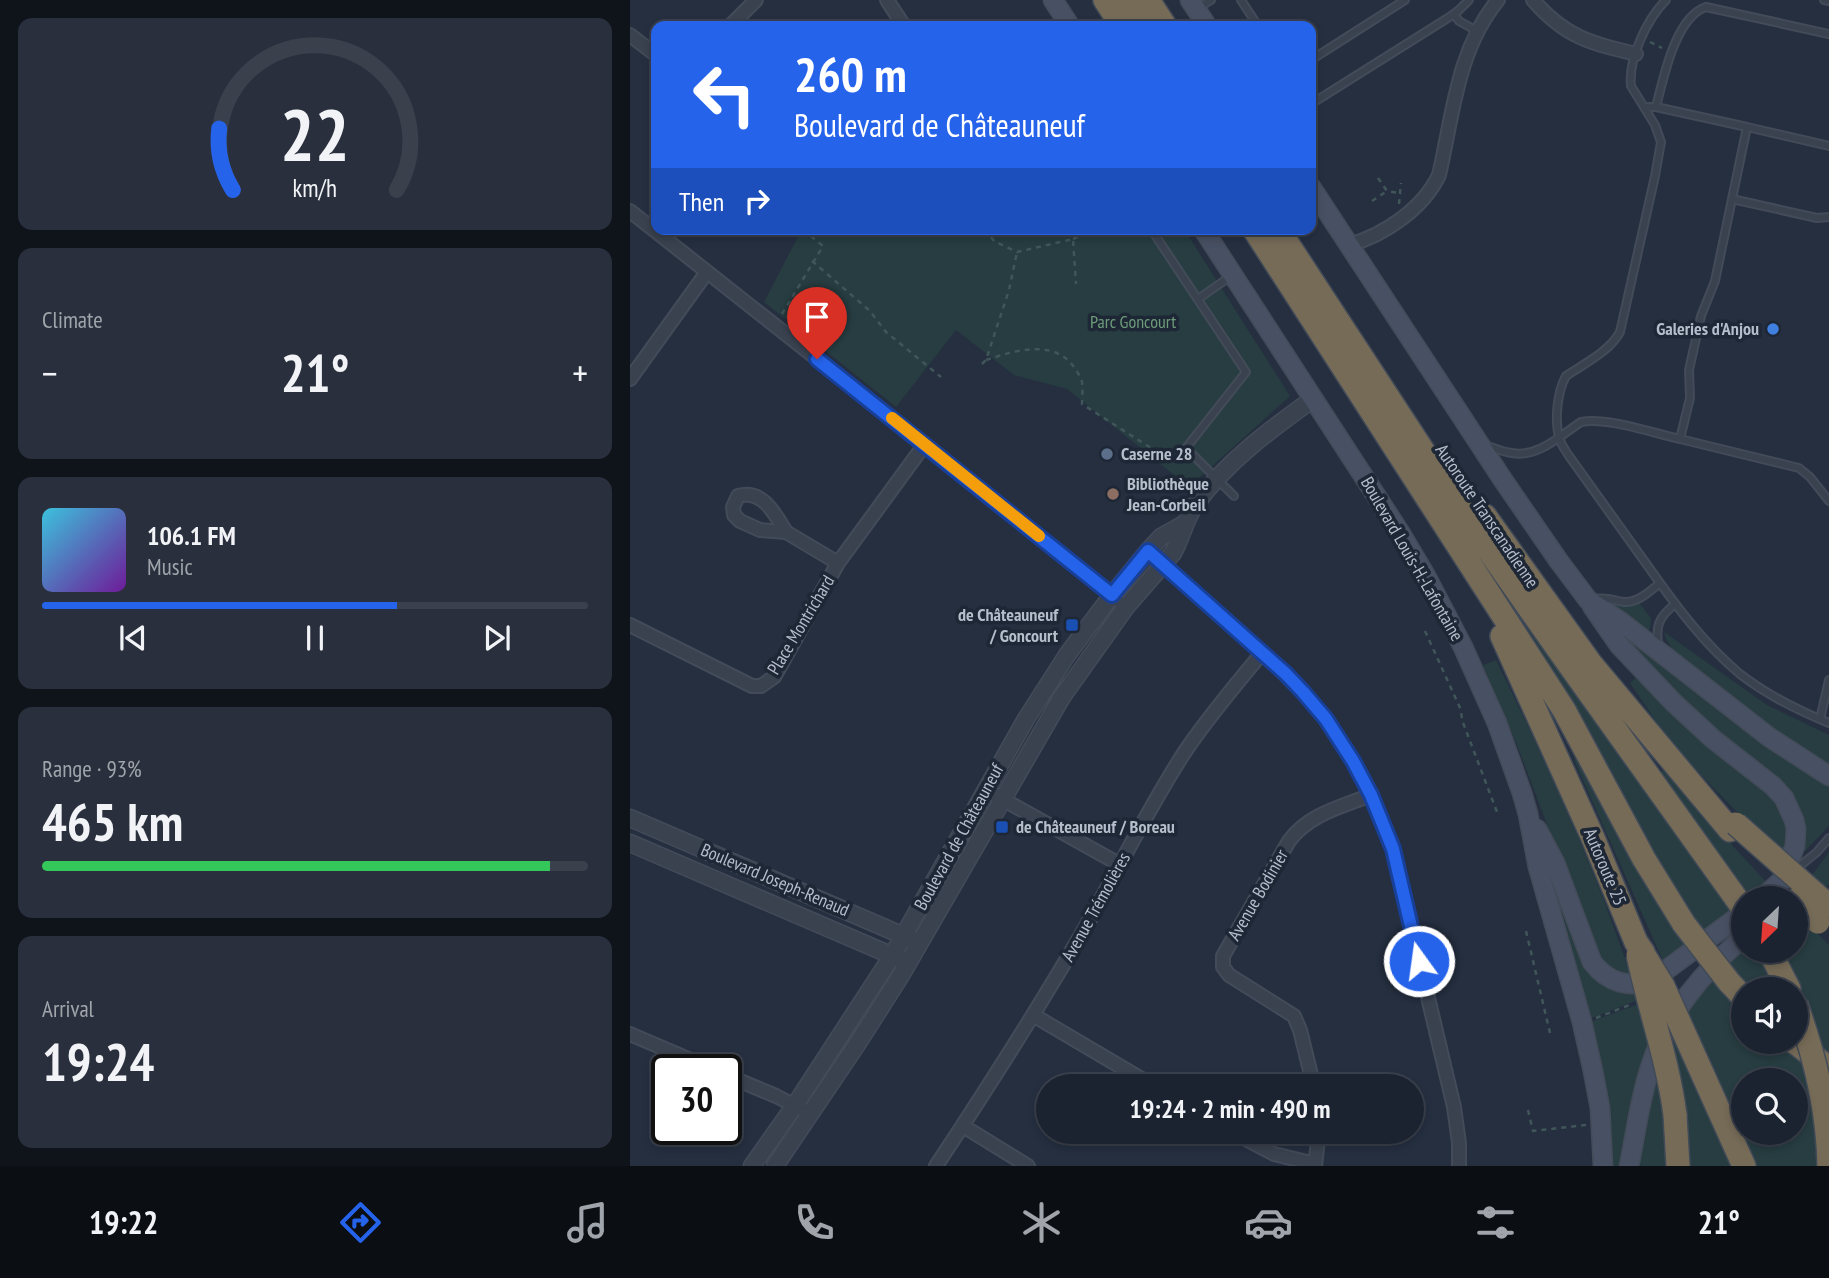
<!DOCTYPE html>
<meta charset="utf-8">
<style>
:root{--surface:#1c2330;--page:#292f3c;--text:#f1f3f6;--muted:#a0a4ab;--line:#3a404c;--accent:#2563eb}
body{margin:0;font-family:"PT Sans Narrow",sans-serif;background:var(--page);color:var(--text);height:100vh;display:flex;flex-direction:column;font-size:26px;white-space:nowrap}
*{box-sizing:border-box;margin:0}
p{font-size:23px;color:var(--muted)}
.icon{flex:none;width:38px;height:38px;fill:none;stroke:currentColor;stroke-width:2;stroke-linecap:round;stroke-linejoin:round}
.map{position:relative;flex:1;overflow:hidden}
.details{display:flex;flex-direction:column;gap:18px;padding:18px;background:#0f131a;width:630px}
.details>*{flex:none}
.banner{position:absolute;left:21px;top:21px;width:665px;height:214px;border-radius:14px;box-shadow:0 4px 10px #0003,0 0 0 2px var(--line);background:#2563eb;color:#fff;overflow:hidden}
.needle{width:46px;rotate:205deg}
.tools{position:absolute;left:1101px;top:886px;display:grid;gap:14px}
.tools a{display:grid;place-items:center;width:77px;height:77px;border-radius:50%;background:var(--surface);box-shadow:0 4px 10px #0003,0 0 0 2px var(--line);font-size:35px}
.speed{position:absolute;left:21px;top:1054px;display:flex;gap:14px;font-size:35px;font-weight:700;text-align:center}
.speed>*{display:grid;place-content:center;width:91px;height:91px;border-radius:50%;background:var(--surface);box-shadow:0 4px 10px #0003,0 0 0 2px var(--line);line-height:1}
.speed .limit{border:4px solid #111;border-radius:10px;background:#fff;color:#111}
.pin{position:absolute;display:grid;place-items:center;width:60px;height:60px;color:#fff;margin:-72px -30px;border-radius:50% 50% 50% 0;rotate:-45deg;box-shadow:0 0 7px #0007}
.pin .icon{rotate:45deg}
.me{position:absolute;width:77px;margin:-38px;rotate:346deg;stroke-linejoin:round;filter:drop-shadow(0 0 5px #0008)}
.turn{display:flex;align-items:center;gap:24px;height:147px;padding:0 28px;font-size:32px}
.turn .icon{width:91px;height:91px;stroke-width:2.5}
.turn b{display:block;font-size:49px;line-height:60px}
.then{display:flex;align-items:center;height:66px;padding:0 28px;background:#0003;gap:14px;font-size:26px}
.big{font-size:52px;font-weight:700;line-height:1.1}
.details .tile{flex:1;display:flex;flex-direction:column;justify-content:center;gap:10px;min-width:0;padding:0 24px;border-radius:14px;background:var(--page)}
.details .dial{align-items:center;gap:0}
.dial svg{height:182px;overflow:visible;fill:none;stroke:var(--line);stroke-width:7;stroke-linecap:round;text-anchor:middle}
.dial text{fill:var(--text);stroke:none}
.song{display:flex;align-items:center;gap:21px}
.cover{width:84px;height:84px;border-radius:10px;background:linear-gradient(135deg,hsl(190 70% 55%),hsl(280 70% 35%))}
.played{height:7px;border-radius:4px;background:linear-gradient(90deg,var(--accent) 65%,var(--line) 65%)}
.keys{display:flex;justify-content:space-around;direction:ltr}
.heat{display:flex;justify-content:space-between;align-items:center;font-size:38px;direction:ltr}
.charge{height:10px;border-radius:5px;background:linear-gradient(90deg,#34c759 93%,var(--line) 0)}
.trip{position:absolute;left:406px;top:1074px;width:388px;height:70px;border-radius:35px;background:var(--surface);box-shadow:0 4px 10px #0003,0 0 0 2px var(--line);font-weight:700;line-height:70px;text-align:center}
.tabs{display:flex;height:112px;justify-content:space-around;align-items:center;background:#0b0e13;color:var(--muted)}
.tabs .icon{width:49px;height:49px}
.tabs .active{color:var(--accent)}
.tabs b{font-size:32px;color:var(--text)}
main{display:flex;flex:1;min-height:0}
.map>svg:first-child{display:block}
.green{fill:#273d41;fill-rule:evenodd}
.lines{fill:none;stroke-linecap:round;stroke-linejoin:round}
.service-casing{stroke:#434b59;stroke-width:10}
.minor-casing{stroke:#434b59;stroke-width:16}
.tertiary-casing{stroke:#434b59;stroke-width:19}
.secondary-casing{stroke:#434b59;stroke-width:21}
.motorway-casing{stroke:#414a58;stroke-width:26}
.path{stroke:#415659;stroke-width:2.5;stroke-dasharray:5 5;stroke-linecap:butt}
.service{stroke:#3a4250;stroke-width:6}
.minor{stroke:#3a4250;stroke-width:12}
.tertiary{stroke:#3a4250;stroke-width:16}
.secondary{stroke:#485063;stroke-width:18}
.motorway{stroke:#766b57;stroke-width:23}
.motorway-bridge-casing{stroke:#414a58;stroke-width:26;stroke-linecap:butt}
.motorway-bridge{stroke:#766b57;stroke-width:23}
.route-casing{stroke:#184099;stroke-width:18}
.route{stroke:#2563eb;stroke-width:12}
.slow{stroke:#f59e0b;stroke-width:12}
.shop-dot{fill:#3f7fe0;stroke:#1e2735;stroke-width:2.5}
.service-dot{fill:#5c6f8a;stroke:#1e2735;stroke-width:2.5}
.education-dot{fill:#8d6e63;stroke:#1e2735;stroke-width:2.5}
.transit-dot{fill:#1a4fb4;stroke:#1e2735;stroke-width:2.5}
.labels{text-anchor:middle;stroke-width:7;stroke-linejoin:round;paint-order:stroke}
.park-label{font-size:18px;fill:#6d9c7a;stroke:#1e2735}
.poi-label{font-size:18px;font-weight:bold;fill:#b6bdcb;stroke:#1e2735;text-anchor:start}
.street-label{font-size:18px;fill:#b6bdcb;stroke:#1e2735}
</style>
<main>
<section class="details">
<div class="tile dial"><svg viewBox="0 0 100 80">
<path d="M14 69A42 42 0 1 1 86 69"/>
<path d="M14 69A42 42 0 0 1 8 42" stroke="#2563eb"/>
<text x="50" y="56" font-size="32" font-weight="700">22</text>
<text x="50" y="72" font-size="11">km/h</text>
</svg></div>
<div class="tile"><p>Climate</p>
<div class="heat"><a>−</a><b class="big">21°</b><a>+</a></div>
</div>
<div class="tile">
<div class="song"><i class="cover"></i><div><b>106.1 FM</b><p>Music</p></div></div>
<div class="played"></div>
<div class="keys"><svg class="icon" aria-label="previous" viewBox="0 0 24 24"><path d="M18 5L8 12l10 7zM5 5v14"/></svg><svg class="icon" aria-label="pause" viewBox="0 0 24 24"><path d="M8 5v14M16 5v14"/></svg><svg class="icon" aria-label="next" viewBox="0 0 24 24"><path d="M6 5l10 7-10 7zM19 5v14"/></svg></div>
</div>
<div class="tile"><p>Range · 93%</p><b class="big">465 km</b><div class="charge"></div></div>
<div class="tile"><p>Arrival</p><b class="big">19:24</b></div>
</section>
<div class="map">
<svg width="1199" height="1166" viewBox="0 0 1199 1166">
<rect width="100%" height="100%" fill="#252f40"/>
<path class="green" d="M 172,229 L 554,229 L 660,396 L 559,487 L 437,389 L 384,375 L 326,330 L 266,407 L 134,302 Z
M 880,599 L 1104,909 L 1072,934 L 1055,910 L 919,667 Z
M 986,604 L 997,607 L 1010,604 L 1021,618 L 1020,629 L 1014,632 L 984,606 Z
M 988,629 L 1136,745 L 1199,785 L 1199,826 L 1175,851 L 1172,850 L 1171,826 L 994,639 Z
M 1034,632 L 1137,705 L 1199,735 L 1199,767 L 1134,723 L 1045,654 L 1036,639 Z
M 866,660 C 917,764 965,866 1001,977 C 980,973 975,965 964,949 L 887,745 L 853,665 Z
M 1007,677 L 1047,717 L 1146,799 L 1157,825 L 1158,839 L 1155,856 L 1104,809 L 1071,775 L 1029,726 L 1000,683 Z
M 948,758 L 1057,945 L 1034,963 L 944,760 Z
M 1033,770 L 1138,884 L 1120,898 L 1117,898 L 1028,774 Z
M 1199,852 L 1199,885 L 1191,888 L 1180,878 Z
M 922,871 L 947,948 L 1006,993 L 1008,1000 L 959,1019 L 918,872 Z
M 1168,915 L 1199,945 L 1199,1057 L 1192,1052 L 1176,1003 L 1150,950 L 1166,950 L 1166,916 Z
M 1113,949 L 1113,950 L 1129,950 L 1149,989 L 1118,989 L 1096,964 Z
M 1083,978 L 1113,1010 L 1113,1041 L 1148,1041 L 1175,1063 L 1186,1124 L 1189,1166 L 1125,1166 L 1056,1012 ZM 1113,1080 L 1166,1080 L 1166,1132 L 1113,1132 Z
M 1009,1004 L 1021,1045 L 991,1166 L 983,1166 L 978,1106 L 960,1022 Z
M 1045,1034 L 1105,1166 L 1056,1166 L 1040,1045 Z
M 1027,1070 L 1033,1100 L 1040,1166 L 1007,1166 L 1019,1104 Z"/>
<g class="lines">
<g class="service-casing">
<path id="service" d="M 611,0 L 628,26
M 1036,0 C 1017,19 998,59 1001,86 L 1025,125 L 1031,142 L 1025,176 L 990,332 C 979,352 955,363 936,376 C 927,392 924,422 930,440 C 932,446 936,451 939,456 C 966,494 993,531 1020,569 C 1046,606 1075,645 1110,674 C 1137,695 1167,710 1199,723
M 1194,0 L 1199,1
M 568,8 L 581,0
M 824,14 L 829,21 L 847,31
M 681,60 L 775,0
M 681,104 L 821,16 L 829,10 L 839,0
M 1015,107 L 1026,107 L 1117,127 L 1102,199 L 1187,218 L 1199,217
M 1026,107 C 1033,80 1045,17 1076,7 L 1199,34
M 1117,127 L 1199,146
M 521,229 L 616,372 L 556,448 L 604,496
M 568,299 L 601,276
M 1050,439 L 1169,468 L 1180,477 L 1199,501
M 855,445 C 864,448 873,452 882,453 C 908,458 931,435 951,422 C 977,417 1023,433 1050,439 L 1060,398 L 1059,370 L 1071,316 L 1085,281 L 1102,199
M 965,599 C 979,597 981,600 994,602 C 1008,603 1020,591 1030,583
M 1028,647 C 1026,625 1028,618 1045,604
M 1190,719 L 1199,680
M 1165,870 L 1187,852 L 1199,838"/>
</g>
<g class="minor-casing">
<path id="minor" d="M 257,0 L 274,26
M 903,0 C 935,37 960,43 1006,54
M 100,26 L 126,0
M 0,35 L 26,55
M 0,211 L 295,444 L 487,600
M 719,245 C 754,235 793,209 809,175 C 823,115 827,50 868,0
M 0,379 L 77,272
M 156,532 C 145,514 133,489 108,496 L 103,507 L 104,515 L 110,521 L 130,530 L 156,532 L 208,563
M 518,551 L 619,640 L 673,692 L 696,719 L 723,761 L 741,795 L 763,850 L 824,1107 L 829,1143 L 829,1166
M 0,625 L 122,686 L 131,686 L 144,677 L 208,563 L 295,444
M 356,790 L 489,864
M 403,1015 L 525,1087
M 0,1034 L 82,1069
M 96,1075 L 146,1096 L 181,1114
M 684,1087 L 670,1030 L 664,1016 L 599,975 L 593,967 L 593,956 L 659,841 C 679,814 711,807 741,795
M 333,1126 L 398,1166
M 602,1132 L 644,1154 L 685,1164
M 306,1166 C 355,1092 403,1017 448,940 C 485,877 516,811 556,750 C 579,716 606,684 632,653
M 685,1166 L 689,1132"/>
</g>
<g class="tertiary-casing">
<path id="tertiary" d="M 0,818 L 281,939
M 0,843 L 270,959
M 122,1166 L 165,1105 L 262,956 L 396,719 L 437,655 L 482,595 L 518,551 L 531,537 L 554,524
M 145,1166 L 226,1046 L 270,977 L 432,697 L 496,607 L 543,553 C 552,537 555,519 566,504 C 596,462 641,429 683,399"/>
</g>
<g class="secondary-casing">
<path id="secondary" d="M 423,0 L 440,26
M 560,0 L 577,26
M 681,187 L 873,480 L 928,560 L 958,600 L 990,621 L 1139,737 L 1199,776
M 573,229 L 771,534 L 796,576 L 833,647 L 867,723 L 892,793 L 898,814 L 908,867 L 952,1022 L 963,1071 L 970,1108 L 973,1166
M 962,606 L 989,645 L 1043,702 L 1083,739 L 1143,786 L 1154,798 L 1164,820 L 1166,829 L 1165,846 L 1152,880 L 1132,898
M 907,829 L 925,863 L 962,962 C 977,982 1000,990 1024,979 L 1113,913
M 999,1166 C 1006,1132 1010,1097 1021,1065 C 1037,1015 1073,971 1113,938"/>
</g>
<g class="motorway-casing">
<path id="motorway" d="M 475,0 L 492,26
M 499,0 L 516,26
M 518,0 L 535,26
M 624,229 L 934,710 L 1014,859 L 1054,924
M 648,229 L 854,544 L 930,652 L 1113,908
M 855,516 L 961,664 L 1100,830
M 872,636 L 963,838 L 1006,942 L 1013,952
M 1139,950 L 1159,989
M 1099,982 L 1113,997
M 1163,1041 L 1199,1068
M 1073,1075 L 1114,1166
M 1045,1115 L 1048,1166"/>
</g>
<path class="path" d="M 1020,42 L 1032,48
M 748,178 L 757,191 L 769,193
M 742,201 L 757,191
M 769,204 L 771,183
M 355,229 L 364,241 L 387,252 L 443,239 L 446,284
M 443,239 L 469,229
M 182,261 L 240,311 L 256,332 L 311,377
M 152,314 L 193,246 L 182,237 L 186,229
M 356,360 C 384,351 423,338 444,367 C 447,372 451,377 452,382 C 453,389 452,397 452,404 L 524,450 L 548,448
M 352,364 L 356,360 L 379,290 L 387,252
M 795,631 L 831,710 L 832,720 L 867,812
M 896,931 L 920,1033
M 966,1018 L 1002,1004
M 898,1110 L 903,1131 L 956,1125"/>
<use href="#service" class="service"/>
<use href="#minor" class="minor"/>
<use href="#tertiary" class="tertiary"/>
<use href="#secondary" class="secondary"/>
<use href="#motorway" class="motorway"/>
<g class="motorway-bridge-casing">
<path id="motorway-bridge" d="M 1106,824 L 1199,906
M 1166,900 L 1188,922
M 1054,924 L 1099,982
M 1008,955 C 1019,1009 1038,1060 1045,1115
M 1014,955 L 1033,986 L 1073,1075
M 1166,1004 C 1185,1056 1198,1110 1199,1166"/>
</g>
<use href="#motorway-bridge" class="motorway-bridge"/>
</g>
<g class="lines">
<g class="route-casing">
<path id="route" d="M 187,359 L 482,595 L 518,551 L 656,674 L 673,692 L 696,719 L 723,761 L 741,795 L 763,849 L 789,961"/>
</g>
<use href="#route" class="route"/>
<path class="slow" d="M 262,418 L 409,536"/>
</g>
<circle class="shop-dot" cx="1143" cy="329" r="7"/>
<circle class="service-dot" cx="477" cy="454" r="7"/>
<circle class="education-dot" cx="483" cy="494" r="7"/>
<g class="transit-dot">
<rect x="435" y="618" width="14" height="14" rx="3.5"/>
<rect x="365" y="820" width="14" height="14" rx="3.5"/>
</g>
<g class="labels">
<g class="park-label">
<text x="503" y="328">Parc Goncourt</text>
</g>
<g class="poi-label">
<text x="1129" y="335" text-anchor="end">Galeries d'Anjou</text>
<text x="491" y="460">Caserne 28</text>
<text x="497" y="490">Bibliothèque<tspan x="497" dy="21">Jean-Corbeil</tspan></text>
<text x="428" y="621" text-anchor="end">de Châteauneuf<tspan x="428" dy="21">/ Goncourt</tspan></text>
<text x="386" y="833">de Châteauneuf / Boreau</text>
</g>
<g class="street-label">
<text transform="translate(857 516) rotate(56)" y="6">Autoroute Transcanadienne</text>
<text transform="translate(782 559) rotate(60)" y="6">Boulevard Louis-H.-Lafontaine</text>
<text transform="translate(171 625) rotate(-59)" y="6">Place Montrichard</text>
<text transform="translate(329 837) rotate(-61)" y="6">Boulevard de Châteauneuf</text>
<text transform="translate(975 867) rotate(67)" y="6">Autoroute 25</text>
<text transform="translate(145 880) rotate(23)" y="6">Boulevard Joseph-Renaud</text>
<text transform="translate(628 895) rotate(-60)" y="6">Avenue Bodinier</text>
<text transform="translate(466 907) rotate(-61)" y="6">Avenue Trémolières</text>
</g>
</g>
</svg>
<div class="tools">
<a><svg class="needle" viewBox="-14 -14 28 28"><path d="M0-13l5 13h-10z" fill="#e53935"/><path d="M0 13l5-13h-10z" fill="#a0a4ab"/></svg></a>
<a><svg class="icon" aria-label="sound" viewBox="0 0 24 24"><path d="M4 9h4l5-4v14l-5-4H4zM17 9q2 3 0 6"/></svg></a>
<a><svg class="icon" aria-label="search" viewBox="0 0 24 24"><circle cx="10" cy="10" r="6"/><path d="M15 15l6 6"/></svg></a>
</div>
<div class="speed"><div class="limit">30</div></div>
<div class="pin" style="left:187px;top:359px;background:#d93025"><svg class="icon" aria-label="arrive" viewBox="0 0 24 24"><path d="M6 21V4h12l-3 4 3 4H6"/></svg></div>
<svg class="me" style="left:789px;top:961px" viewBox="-20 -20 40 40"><circle r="17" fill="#2563eb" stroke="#fff" stroke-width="3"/><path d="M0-11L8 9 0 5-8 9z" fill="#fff"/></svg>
<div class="trip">19:24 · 2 min · 490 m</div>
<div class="banner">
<div class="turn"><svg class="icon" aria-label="left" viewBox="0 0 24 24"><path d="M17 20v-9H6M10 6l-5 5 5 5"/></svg><div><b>260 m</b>Boulevard de Châteauneuf</div></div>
<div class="then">Then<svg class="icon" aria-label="right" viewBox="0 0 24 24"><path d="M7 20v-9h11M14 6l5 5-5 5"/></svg></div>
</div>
</div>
</main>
<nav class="tabs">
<b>19:22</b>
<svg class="icon active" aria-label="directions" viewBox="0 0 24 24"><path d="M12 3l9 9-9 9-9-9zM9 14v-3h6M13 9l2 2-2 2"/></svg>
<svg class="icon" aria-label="music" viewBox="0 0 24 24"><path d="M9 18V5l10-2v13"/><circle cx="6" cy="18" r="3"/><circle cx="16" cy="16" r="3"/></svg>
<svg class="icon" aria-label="phone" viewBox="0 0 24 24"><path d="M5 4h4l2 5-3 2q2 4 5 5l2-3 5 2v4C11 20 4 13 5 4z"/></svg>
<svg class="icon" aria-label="climate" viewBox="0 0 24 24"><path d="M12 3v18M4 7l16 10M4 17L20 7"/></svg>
<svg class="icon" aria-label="car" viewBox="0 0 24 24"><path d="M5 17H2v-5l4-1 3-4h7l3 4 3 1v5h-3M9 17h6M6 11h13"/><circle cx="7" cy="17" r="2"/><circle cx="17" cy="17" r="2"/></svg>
<svg class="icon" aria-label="filters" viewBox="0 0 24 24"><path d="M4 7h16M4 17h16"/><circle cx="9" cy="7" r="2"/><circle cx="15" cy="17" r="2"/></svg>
<b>21°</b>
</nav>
